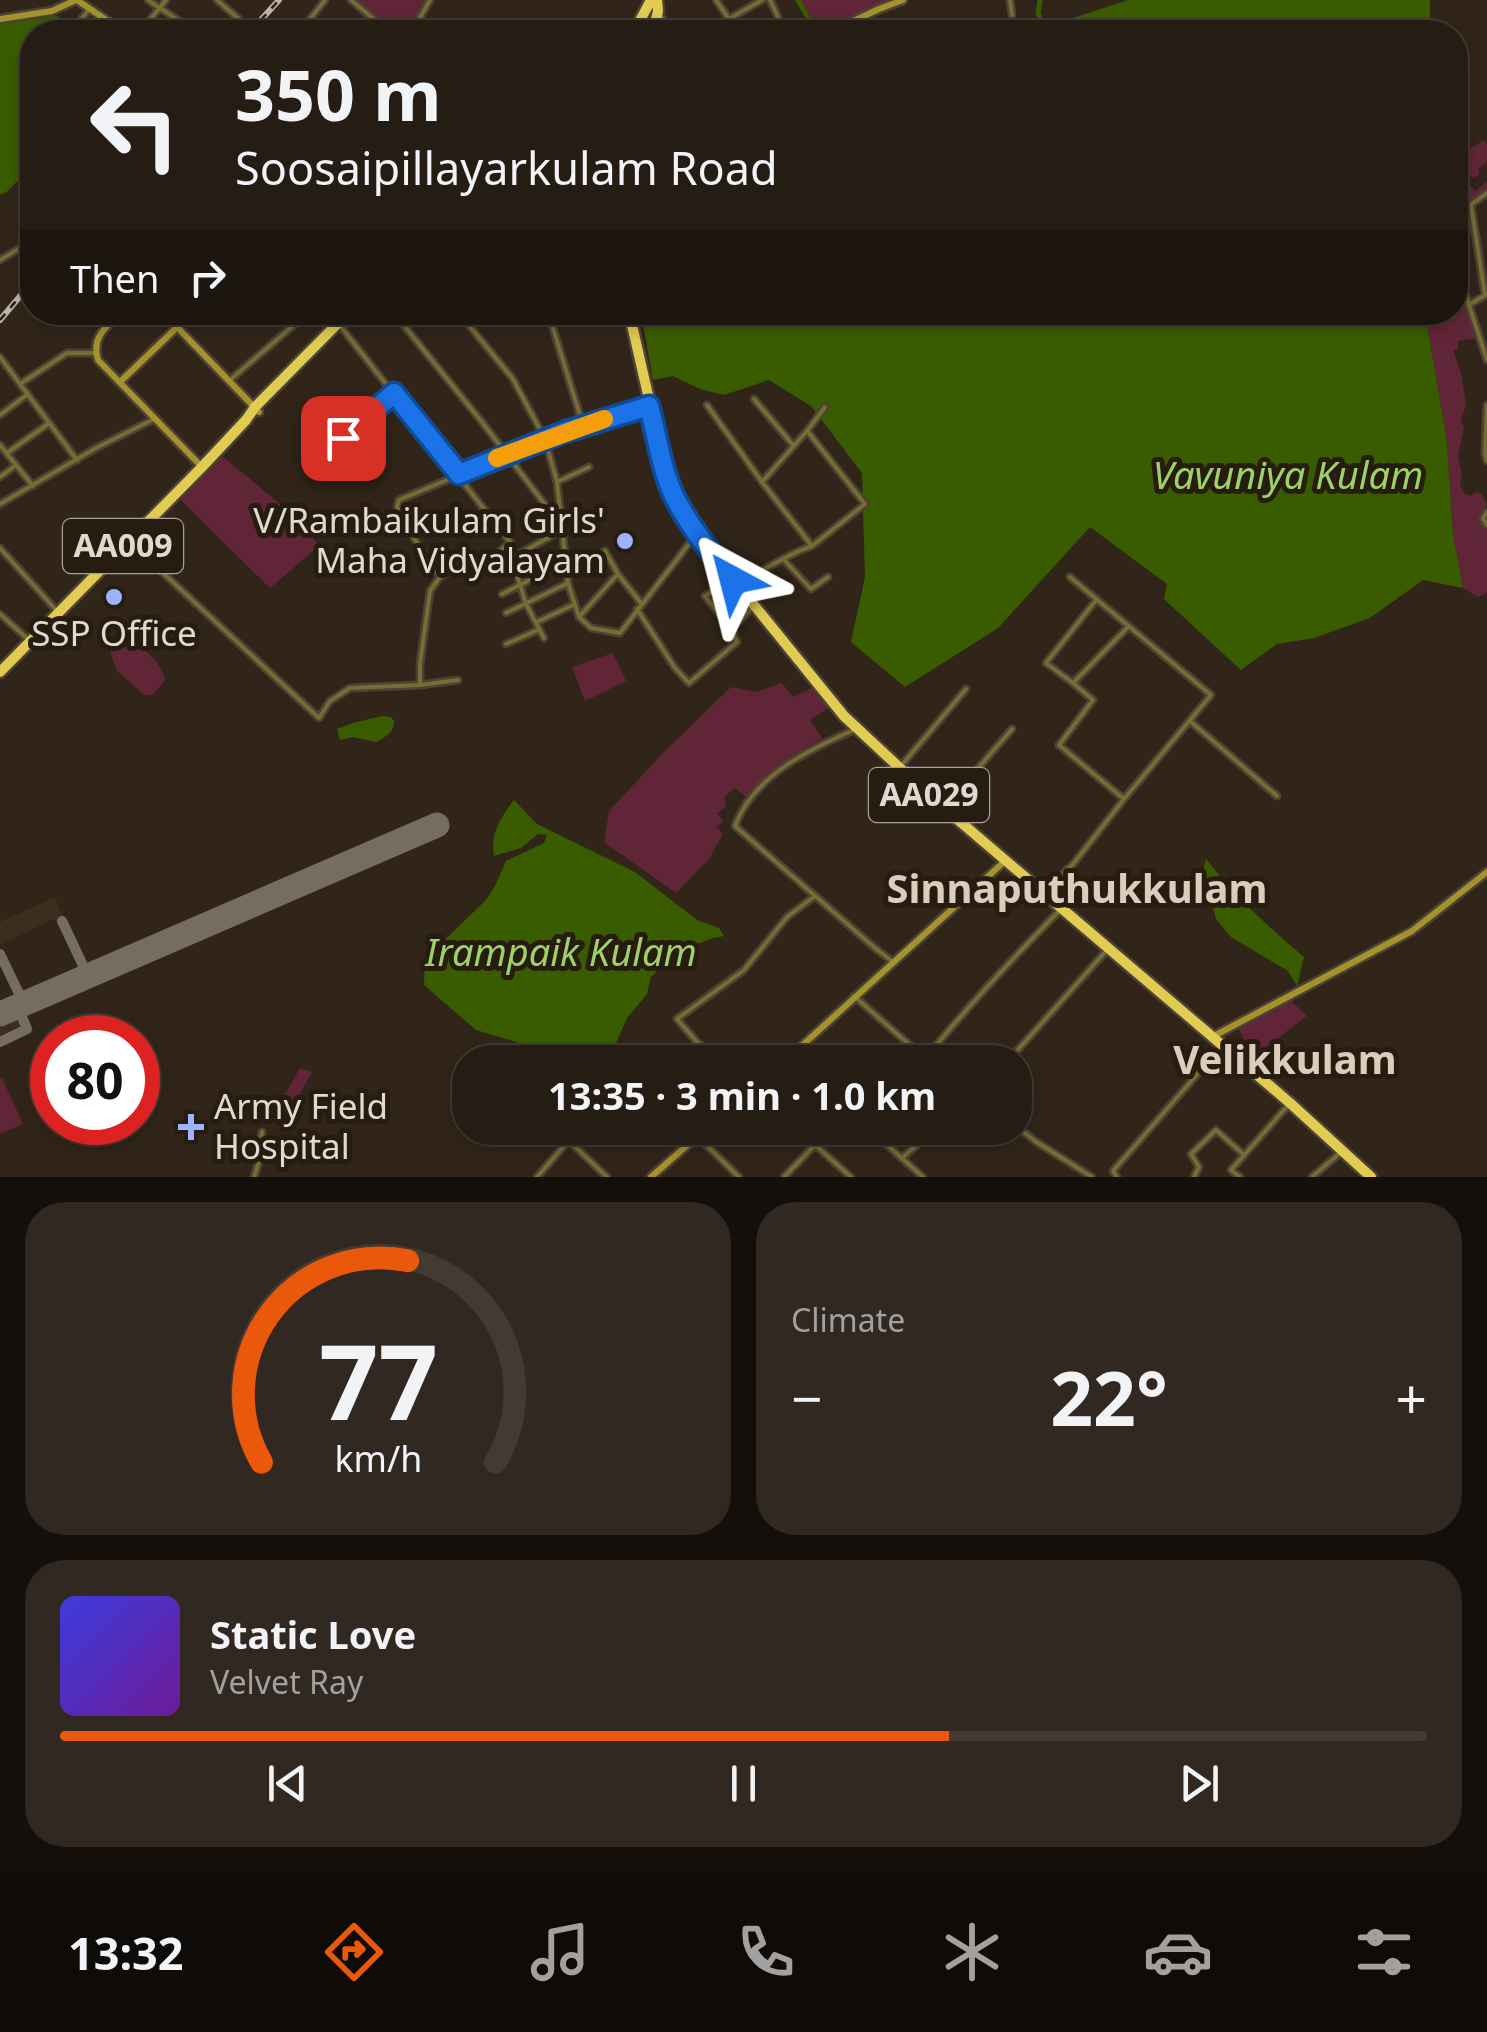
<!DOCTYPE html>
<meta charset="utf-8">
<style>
:root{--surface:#251c13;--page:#312921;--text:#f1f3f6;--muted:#a3a1a0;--line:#423a33;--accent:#ea580c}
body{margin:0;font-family:"Noto Sans",sans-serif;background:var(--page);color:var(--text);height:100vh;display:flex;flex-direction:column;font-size:38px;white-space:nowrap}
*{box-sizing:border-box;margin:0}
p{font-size:32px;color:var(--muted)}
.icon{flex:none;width:55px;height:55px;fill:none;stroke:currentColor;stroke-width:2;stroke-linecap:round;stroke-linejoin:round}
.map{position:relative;height:1177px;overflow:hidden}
.panel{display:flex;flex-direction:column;gap:25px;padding:25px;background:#140f0a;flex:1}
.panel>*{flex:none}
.top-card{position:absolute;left:20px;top:20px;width:1448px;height:305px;border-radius:40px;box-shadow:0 5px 15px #0003,0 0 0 2px var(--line);background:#251c13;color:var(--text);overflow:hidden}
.speed{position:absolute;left:30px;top:1015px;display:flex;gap:20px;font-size:50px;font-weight:700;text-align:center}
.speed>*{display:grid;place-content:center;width:130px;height:130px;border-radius:50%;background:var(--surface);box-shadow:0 5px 15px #0003,0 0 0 2px var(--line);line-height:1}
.speed .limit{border:15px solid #d22;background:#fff;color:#111}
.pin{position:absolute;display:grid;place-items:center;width:85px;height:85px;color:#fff;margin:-42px;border-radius:20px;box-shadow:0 5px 15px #0006}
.me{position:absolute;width:110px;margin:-55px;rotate:322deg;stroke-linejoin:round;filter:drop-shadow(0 0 8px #0008)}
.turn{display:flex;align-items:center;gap:35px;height:210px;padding:0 50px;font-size:45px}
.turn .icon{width:130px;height:130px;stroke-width:2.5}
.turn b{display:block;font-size:70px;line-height:85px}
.then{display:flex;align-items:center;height:95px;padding:0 50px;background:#0003;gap:20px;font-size:38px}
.big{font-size:75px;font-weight:700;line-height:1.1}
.panel .widget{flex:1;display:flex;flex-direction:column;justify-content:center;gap:15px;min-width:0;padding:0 35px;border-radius:40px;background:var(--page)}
.panel .dial{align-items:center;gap:0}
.dial svg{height:260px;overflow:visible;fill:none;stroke:var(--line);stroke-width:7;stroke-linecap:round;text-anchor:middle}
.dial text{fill:var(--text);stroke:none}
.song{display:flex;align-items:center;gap:30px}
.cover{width:120px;height:120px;border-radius:15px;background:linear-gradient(135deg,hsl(240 70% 55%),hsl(280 70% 35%))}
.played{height:10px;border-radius:5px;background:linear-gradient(90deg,var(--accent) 65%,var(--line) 65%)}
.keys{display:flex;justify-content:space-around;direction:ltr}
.heat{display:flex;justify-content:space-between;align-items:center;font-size:55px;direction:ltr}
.panel .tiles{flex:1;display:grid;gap:25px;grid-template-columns:1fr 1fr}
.widget:last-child{grid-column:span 2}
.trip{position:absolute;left:452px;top:1045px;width:580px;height:100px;border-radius:40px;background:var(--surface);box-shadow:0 5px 15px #0003,0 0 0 2px var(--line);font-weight:700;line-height:100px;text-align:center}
.tabs{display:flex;height:160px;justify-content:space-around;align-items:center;background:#0f0b08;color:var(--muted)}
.tabs .icon{width:70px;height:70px}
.tabs .active{color:var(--accent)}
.tabs b{font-size:45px;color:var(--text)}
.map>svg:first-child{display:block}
.built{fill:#3d2d1c}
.green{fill:#602637}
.water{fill:#395c01}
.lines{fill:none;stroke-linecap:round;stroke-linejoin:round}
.canal{stroke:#395c01;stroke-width:5}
.taxiway{stroke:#766c61;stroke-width:10}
.runway{stroke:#766c61;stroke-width:25}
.street-casing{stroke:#4d4236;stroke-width:9}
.secondary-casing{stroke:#4d4236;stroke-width:11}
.highway-casing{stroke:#4d4236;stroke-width:15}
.street{stroke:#776c32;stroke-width:4}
.secondary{stroke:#a4922c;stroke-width:6}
.highway{stroke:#e1cb51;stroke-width:10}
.rail-casing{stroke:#bbb2a9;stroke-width:6}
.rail{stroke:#271c10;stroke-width:2.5;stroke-dasharray:8;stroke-linecap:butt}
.route-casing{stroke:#114b97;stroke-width:25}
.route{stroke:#1a73e8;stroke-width:18}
.slow{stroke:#f59e0b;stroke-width:18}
.poi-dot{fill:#9cb4fd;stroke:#271c10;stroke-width:4}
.labels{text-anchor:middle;stroke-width:10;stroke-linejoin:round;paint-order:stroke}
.shield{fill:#271c10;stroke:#a9a097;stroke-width:2.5}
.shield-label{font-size:32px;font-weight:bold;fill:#e1d9d1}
.poi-label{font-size:35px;fill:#e1d9d1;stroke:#271c10;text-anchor:end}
.water-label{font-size:38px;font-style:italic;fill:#9ed268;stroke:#271c10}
.quarter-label{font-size:40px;font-weight:bold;fill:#dbccbc;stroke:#271c10}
</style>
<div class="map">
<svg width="1487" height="1177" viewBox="0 0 1487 1177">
<rect width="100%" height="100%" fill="#312519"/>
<path class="built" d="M 55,897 L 64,920 L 59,922 L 53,919 L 0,945 L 0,922 Z
M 23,1011 L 34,1032 L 0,1047 L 0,1022 Z"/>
<path class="green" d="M 355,0 L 428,0 L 409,32 L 394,32 Z
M 800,0 L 895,0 L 825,32 L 819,32 Z
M 1484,140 L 1487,144 L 1487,162 L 1478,169 L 1480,174 L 1473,178 L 1469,172 L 1463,176 L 1475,191 L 1487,182 L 1487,190 L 1473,202 L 1470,199 L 1465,202 L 1467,206 L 1455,214 L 1455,158 Z
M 1462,294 L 1477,338 L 1458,341 L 1458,349 L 1453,350 L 1461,373 L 1466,405 L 1461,421 L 1464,428 L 1458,457 L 1462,475 L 1460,484 L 1464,493 L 1470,496 L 1476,492 L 1481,493 L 1487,504 L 1482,518 L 1487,530 L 1487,593 L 1478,597 L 1463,588 L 1453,535 L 1447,442 L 1427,324 L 1421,313 L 1455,312 L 1455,297 Z
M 222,456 C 249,479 300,517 319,546 L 270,588 L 180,499 Z
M 128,637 C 142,647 163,663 165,680 L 153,695 L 144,695 L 117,671 L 110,652 L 118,640 Z
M 613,653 L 626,681 L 585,701 L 572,667 Z
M 782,683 L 793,697 L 816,686 L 832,705 L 810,720 L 822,738 L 787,759 L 747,798 L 735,788 L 724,797 L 726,807 L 717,813 L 723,821 L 717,827 L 723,834 L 709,859 L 676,893 L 604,842 L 609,811 L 663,753 L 731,687 L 756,692 Z
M 1291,1001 L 1307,1016 L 1255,1055 L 1242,1044 L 1244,1040 L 1239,1029 Z
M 300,1068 L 312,1072 L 287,1117 L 267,1125 Z
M 2,1078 L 23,1124 L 0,1134 L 0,1079 Z"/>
<path class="water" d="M 1128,0 L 1430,0 L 1430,32 L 1030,32 Z
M 57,16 L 63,19 L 66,32 L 32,32 L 32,134 L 24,160 L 25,173 L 8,191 L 0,195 L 0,24 Z
M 641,313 L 1421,313 L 1427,324 L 1447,442 L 1453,535 L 1463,588 L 1423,580 L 1370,618 L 1314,638 L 1277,644 L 1241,670 L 1164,599 L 1167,584 L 1090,527 L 998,628 L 905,687 L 851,642 L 865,577 L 862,473 L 811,406 L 769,380 L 724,395 L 700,389 L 673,376 L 653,380 Z
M 382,716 L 391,717 L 394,721 C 394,733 385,737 376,742 L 353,737 L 340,740 L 337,729 L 353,723 Z
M 514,800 L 537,824 L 635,872 L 697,920 L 719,928 L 724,936 L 713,938 L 680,950 L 651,977 L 647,994 L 627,1018 L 616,1043 L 552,1061 L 523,1044 L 476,1030 L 424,985 L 425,959 L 486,900 L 495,886 L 506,861 L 544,843 L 547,835 L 538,834 L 521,848 L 494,856 C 490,834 501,817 514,800 Z
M 1206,859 C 1235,896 1268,927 1304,957 L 1297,986 L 1288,971 L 1231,937 L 1216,919 L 1203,870 Z"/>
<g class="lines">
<path class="canal" d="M 798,0 L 816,32
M 1026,32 L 1042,25 L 1038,13 L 1040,0"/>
<path class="taxiway" d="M 62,921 L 88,976
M 0,954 L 24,1004
M 0,1042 L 27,1029 L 18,1007"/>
<path class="runway" d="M 0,1014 L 437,825"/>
<g class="street-casing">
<path id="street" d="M 148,0 L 196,32
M 217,0 L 240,20 L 241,23 L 232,32
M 351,0 L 389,32
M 716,0 L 729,19 L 734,32
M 770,0 L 785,32
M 1010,0 L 1012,15
M 661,16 L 673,32
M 72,32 L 89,9
M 140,32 L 166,0
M 300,32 L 325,0
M 412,32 L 430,0
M 706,32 L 762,0
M 32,141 L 26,159 L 32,168
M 1471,205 L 1485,295
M 1455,216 L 1487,193
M 0,260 L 32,241
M 1455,261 L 1469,305 L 1487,294
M 1469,305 L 1487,360
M 393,312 L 482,422 L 559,523
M 458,312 L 513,379 L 545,439 L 557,482 L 568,583 L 579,617 L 591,628 L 620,633 L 695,536
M 548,312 L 583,425
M 338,323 L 510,542 L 481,569 L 476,569 L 463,558 L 441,577
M 0,357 L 20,384
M 230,380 L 309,312
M 754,399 L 793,445
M 707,405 L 762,482
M 1487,405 L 1485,453 L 1487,461
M 0,415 L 28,394
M 808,432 L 865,504 L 812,546
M 0,445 L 33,486
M 7,453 L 48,424
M 77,460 L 20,384 L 67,353 L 96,353
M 359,463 L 343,438 L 394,393
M 0,477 L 16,465
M 557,482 L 589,467
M 0,504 L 96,448 L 156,418
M 1487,512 L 1483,518 L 1487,525
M 132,544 L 319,718 L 330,701 L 350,688 L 420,685 L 458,680
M 0,548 L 57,611
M 784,560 L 811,589 L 828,577
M 567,571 L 605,551 L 618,574 L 641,603
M 1070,577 L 1211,695 L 1124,799
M 741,582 C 765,570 787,554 812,546 L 762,482 L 807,431 L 825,407
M 502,594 L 565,562
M 637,609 L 675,668 L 689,683 L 737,642 L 731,629 L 705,596 L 733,579
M 718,612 L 731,585
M 506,613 L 568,583
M 0,614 L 30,641
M 579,617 L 616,576
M 537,622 L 573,605
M 731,629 L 754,606
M 544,638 L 526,604 L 517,575 L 525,562 L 521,553 L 562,530
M 506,644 L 538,630
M 1073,683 L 1046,663 L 1097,599
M 420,685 L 420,664 L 430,591 L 440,577 L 418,545 L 397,507 L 399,500 L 545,439 L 649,406
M 1190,721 L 1277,796
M 856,729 C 810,749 754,775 735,826 L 875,948 L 893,962
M 900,767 L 966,689
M 947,810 L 980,766 L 1012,729
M 1045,892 L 1074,863 L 1124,799 L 1059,745 L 1093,700 L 1073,683 L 1129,626
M 854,996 L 929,1062
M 925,1059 C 966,1008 1013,958 1059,911
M 721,1062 L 697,1042 L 677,1019 L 744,970 L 787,917 L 815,896
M 1007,1062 L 1107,950
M 1015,1125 L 1035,1141 L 1092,1177
M 565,1128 L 570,1134 L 569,1141 L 607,1177
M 673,1128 L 685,1143
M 796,1128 L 851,1177
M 868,1128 L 923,1177
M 697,1136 L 739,1177
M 903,1157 L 932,1132 L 948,1142 L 952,1140 L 960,1128
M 254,1177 L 258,1165 L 262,1132
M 537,1177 L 570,1139
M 784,1177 L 815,1145
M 1117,1177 L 1113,1171 L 1220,1048
M 1194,1177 L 1199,1167 L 1191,1154 L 1216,1130 L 1242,1153
M 1240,1177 L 1231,1170 L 1290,1103
M 1312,1177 L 1339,1154"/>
</g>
<g class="secondary-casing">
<path id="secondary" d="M 77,0 L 124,32
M 0,19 L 52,11 L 76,0
M 830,32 L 879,9 L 903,0
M 122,312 C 106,327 91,337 98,360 L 202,467
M 159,312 L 177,327 L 259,412
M 121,381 L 193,312
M 1212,1037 L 1412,931 L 1487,872
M 784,1062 L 1006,860
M 651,1177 L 707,1128"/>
</g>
<g class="highway-casing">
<path id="highway" d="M 635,30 L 651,0
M 653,32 L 658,11 L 657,0
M 629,312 L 665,469 L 676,500 L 711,552 L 844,716 L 930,796 L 1290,1103 L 1371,1177
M 0,672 L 202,467 L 246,420 L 255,407 L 349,312"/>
</g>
<use href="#street" class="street"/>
<use href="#secondary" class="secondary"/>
<use href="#highway" class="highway"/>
<g class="rail-casing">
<path id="rail" d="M 250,32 L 279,0
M 0,320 L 32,282"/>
</g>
<use href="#rail" class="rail"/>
</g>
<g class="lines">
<g class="route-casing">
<path id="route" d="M 343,438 L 394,393 L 459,474 L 564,432 L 649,406 C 657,436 661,468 674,496 C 689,526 712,554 733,580"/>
</g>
<use href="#route" class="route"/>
<path class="slow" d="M 497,458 L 604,419"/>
</g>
<g class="poi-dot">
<circle cx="625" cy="541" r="10"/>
<circle cx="114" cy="597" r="10"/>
<path d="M186 1112h10v10h10v10h-10v10h-10v-10h-10v-10h10z"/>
</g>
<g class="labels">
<g class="shield">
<rect x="63" y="519" width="120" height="54" rx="8"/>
<rect x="869" y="768" width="120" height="54" rx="8"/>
</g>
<g class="shield-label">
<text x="123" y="557">AA009</text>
<text x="929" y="806">AA029</text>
</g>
<g class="poi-label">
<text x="605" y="533">V/Rambaikulam Girls'<tspan x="605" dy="40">Maha Vidyalayam</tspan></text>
<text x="114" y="646" text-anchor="middle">SSP Office</text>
<text x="214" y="1119" text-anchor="start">Army Field<tspan x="214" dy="40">Hospital</tspan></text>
</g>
<g class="water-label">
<text x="1288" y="489">Vavuniya Kulam</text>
<text x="561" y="966">Irampaik Kulam</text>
</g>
<g class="quarter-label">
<text x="1077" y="903">Sinnaputhukkulam</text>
<text x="1285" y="1074">Velikkulam</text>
</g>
</g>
</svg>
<div class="speed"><div class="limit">80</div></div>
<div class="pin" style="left:343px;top:438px;background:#d93025"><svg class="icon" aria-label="arrive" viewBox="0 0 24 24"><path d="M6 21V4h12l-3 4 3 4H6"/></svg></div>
<svg class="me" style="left:733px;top:580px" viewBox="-20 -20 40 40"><path d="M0-17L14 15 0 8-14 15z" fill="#1a73e8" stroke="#fff" stroke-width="4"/></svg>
<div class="trip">13:35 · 3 min · 1.0 km</div>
<div class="top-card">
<div class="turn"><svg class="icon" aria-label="left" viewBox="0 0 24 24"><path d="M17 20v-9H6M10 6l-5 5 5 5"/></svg><div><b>350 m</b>Soosaipillayarkulam Road</div></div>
<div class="then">Then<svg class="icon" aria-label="right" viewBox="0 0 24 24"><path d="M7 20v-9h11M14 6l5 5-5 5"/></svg></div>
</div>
</div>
<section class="panel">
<div class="tiles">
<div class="widget dial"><svg viewBox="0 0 100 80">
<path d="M14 69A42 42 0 1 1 86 69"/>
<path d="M14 69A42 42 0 0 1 59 7" stroke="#ea580c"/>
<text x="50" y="56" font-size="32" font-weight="700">77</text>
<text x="50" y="72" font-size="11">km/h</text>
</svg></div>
<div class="widget"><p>Climate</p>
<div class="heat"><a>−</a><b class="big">22°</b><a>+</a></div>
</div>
<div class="widget">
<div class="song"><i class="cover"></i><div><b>Static Love</b><p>Velvet Ray</p></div></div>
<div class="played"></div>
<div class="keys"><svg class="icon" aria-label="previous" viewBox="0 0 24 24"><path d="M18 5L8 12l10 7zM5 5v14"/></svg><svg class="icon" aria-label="pause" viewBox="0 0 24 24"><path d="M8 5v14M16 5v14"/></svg><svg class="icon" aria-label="next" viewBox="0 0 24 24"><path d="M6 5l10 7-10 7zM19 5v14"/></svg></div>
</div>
</div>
</section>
<nav class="tabs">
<b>13:32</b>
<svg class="icon active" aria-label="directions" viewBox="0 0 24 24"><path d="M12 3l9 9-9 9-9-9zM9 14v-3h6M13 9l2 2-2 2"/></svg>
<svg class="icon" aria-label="music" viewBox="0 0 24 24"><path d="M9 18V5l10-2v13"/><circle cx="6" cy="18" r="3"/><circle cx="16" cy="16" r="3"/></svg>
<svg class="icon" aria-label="phone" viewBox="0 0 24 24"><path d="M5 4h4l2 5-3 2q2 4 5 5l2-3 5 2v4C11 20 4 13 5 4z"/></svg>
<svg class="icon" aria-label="climate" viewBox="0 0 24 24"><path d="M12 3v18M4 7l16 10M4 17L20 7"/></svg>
<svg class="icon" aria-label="car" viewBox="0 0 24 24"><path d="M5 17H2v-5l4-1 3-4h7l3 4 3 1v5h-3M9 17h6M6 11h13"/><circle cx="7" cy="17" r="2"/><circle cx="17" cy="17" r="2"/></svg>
<svg class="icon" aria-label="filters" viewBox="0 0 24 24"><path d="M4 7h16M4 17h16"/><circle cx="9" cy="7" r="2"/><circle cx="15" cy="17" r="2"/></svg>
</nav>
